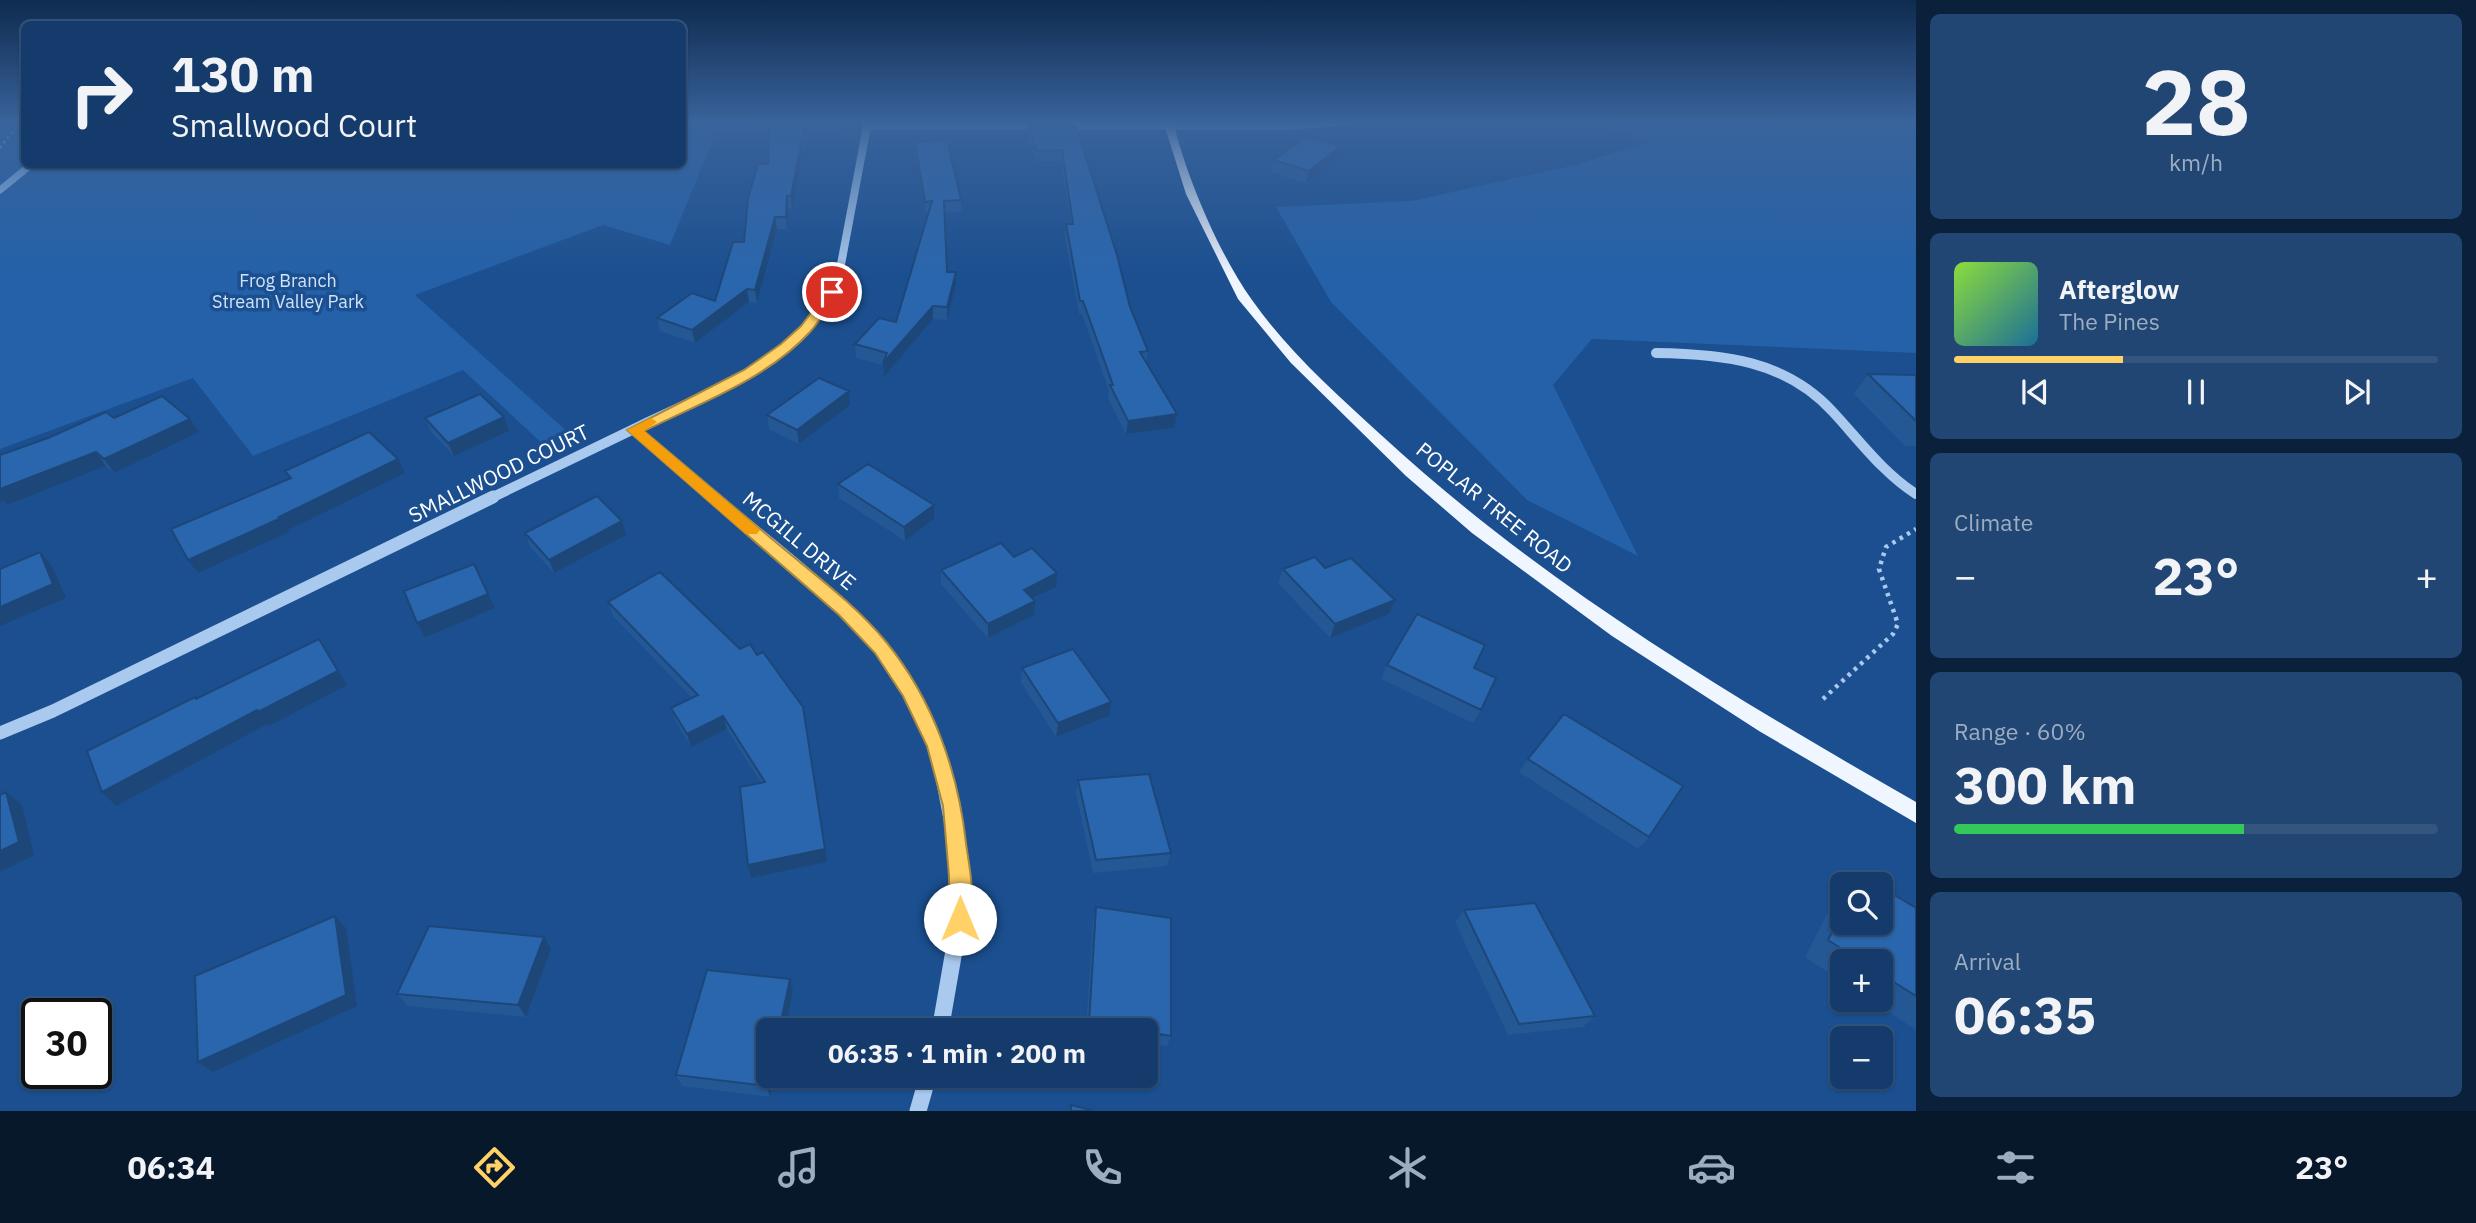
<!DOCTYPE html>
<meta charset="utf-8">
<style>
:root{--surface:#143b6b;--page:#214673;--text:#f1f3f6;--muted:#9dadc1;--line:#33557e;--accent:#ffd166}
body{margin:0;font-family:"IBM Plex Sans",sans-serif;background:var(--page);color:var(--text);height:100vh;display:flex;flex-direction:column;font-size:26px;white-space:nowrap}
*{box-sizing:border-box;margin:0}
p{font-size:23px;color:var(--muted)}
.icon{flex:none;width:38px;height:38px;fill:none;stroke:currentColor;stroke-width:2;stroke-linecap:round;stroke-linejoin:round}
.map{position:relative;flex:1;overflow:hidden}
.side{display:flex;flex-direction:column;gap:14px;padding:14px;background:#0b203b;width:560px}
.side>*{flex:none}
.hud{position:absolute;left:21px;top:21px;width:665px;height:147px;border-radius:10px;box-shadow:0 2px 5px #0004,0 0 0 2px var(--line);background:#143b6b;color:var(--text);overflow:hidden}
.tools{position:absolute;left:1830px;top:872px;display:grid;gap:14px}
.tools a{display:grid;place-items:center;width:63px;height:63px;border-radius:10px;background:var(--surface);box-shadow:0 2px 5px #0004,0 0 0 2px var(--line);font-size:35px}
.speed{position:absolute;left:21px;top:998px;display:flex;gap:14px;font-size:35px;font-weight:700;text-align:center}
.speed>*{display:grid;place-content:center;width:91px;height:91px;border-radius:50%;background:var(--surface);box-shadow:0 2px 5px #0004,0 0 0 2px var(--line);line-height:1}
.speed .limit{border:4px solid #111;border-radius:10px;background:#fff;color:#111}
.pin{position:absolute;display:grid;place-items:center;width:60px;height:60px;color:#fff;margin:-30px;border:4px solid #fff;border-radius:50%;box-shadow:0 2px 7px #0007}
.me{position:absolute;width:77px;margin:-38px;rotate:0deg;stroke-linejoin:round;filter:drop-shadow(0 0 5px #0008)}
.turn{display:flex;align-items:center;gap:24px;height:147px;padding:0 35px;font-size:32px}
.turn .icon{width:91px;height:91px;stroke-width:2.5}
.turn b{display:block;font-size:49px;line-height:60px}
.big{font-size:52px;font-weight:700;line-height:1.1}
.side .widget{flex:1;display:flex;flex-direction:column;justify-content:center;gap:10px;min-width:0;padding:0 24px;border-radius:10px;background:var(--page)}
.side .dial{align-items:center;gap:0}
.dial b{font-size:91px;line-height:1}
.song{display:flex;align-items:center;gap:21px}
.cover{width:84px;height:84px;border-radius:10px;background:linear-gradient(135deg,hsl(90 70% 55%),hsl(200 70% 35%))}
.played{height:7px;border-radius:4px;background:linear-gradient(90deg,var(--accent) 35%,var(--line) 35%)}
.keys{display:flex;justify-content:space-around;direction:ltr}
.heat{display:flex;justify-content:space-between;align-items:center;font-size:38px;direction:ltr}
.charge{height:10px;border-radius:5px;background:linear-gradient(90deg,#34c759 60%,var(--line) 0)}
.trip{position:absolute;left:756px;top:1018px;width:402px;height:70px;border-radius:10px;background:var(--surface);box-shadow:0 2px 5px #0004,0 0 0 2px var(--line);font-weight:700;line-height:70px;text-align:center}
.tab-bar{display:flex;height:112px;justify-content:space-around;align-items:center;background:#08182b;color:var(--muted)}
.tab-bar .icon{width:49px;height:49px}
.tab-bar .on{color:var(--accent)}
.tab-bar b{font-size:32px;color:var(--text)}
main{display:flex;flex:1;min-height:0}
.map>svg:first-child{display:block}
.green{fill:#2461a8}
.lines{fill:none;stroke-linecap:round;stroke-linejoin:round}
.stream{stroke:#9cc4f0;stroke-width:7}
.path-far1{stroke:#a9c9ee;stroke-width:2.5;stroke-dasharray:2.5 3.5;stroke-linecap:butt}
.path{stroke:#a9c9ee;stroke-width:4.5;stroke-dasharray:3.5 5;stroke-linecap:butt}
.minor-far3{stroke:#a9c9ee;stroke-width:8}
.minor-far2{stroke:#a9c9ee;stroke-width:10}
.minor-far1{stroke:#a9c9ee;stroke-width:13}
.minor{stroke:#a9c9ee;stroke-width:17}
.major{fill:#f0f6ff;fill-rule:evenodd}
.wall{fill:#245895}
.shaded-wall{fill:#1d4779}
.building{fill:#2a66ad;stroke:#1d4779;stroke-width:2}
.route{fill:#ffd166;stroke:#a68842;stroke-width:2}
.slow{fill:#f59e0b}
.labels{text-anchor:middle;stroke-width:7;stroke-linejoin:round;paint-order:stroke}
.far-park-label{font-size:18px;fill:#cfe3fa;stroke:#1b4f8f}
.street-label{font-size:21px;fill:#fff;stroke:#1b4f8f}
</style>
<main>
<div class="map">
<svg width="1916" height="1111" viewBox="0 0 1916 1111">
<rect width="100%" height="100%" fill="#1b4f8f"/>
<path class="green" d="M 3,121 L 24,121 L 24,164 L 682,164 L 683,121 L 839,124 L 838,129 L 717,129 L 670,245 L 603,225 L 415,295 L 571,435 L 546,447 L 463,370 L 253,456 L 193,378 L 0,449 L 0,124 Z
M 1594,121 L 1916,121 L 1916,353 L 1592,339 L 1553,385 L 1638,556 L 1527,500 L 1331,302 L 1276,207 L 1412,201 L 1575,165 L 1648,142 Z"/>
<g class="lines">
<path class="stream" d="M 0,190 L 32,164"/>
<path class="path-far1" d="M 0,148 L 21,121"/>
<path class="path" d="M 1823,699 L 1893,634 L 1898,624 L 1879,569 L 1886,547 L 1916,529"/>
<path class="minor-far3" d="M 867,125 L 1286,126 L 1353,121
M 833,288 L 839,275 L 868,121"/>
<path class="minor-far2" d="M 1656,353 C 1722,354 1786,360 1833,412 C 1859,440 1883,473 1916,494
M 634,430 L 715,499
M 489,499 C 539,475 589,451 638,427 C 708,393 798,362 834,286"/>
<path class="minor-far1" d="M 713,497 C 775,550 857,608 902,676 C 920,705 932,736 943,768
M 0,733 L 53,711 L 493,497"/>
<path class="minor" d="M 940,1031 L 960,916 L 957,845 L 942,767
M 918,1111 L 928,1076"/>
<path class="major" d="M 1163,121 L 1173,121 C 1186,176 1219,254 1252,300 C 1287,350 1335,393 1380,434 C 1540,582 1727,694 1916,802 L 1916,823 L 1759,731 L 1612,636 L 1472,533 L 1406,476 L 1291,363 L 1238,299 L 1186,194 Z"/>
</g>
<path class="wall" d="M 777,121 L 805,121 L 805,151 L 803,151 L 792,208 L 788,208 L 787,229 L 777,229 L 757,303 L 749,302 L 695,343 L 660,331 L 657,318 L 715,301 L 744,242 L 768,164 Z
M 1028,121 L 1070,121 L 1130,307 L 1148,351 L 1146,362 L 1177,414 L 1174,428 L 1126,434 L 1108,398 L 1109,391 L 1082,314 L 1079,314 L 1065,237 L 1066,224 L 1071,224 L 1061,161 L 1035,162 L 1027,132 Z
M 915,142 L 961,200 L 961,212 L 945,213 L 947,272 L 956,272 L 956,285 L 947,320 L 933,319 L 884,377 L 883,365 L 856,358 L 855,344 L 896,322 L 928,214 L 926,214 L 915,154 Z
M 1341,146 L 1338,157 L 1306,183 L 1271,172 L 1274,160 Z
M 1868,374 L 1916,375 L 1916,446 L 1905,446 L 1854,394 Z
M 850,405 L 799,444 L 769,429 L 767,415 Z
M 114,418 L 199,432 L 114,473 L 106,466 L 7,505 L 3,500 Z
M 425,418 L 509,431 L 454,456 L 431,432 Z
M 838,484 L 934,505 L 934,519 L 905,541 L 839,498 Z
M 622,521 L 626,535 L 554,573 L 530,547 L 525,533 Z
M 1014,557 L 1056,587 L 1033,599 L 1034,615 L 988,638 L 941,584 L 941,570 Z
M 1325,568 L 1395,600 L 1389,614 L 1330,638 L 1278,583 L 1283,569 Z
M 660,572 L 827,862 L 751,878 L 761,783 L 727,729 L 691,747 L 676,722 L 671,708 L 692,698 L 613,616 L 608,602 Z
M 1387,665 L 1474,668 L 1481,710 L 1473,723 L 1381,679 Z
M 1022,668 L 1109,716 L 1056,737 L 1021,682 Z
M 1528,759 L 1649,837 L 1638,849 L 1519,772 Z
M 1078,780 L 1171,853 L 1167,866 L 1093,873 L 1076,793 Z
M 1861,875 L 1876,884 L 1849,884 Z
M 1843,889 L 1843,922 L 1916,908 L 1916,1030 L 1869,999 L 1881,999 L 1881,961 L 1843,961 L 1843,982 L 1805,957 L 1838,893 Z
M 1096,907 L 1171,1036 L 1167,1046 L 1146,1043 L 1146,1031 L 1086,1031 L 1093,919 Z
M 1464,910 L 1595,1016 L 1583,1027 L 1508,1035 L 1455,922 Z
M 551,949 L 526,1017 L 408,1006 L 397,994 Z
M 790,979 L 793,991 L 770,1097 L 682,1086 L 676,1075 Z"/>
<path class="shaded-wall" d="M 804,121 L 805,121 L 805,151 L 804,139 Z
M 802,139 L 803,151 L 792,208 L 791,196 Z
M 1341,146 L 1338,157 L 1306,183 L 1309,171 Z
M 787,196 L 788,208 L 787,229 L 786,217 Z
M 775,217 L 777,229 L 757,303 L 755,290 Z
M 956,272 L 956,285 L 947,320 L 947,307 Z
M 747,289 L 749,302 L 695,343 L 692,330 Z
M 933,306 L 933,319 L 884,377 L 883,363 Z
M 849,391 L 850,405 L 799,444 L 797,430 Z
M 1177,414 L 1174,428 L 1126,434 L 1128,421 Z
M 504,417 L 509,431 L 454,456 L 448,443 Z
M 190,419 L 199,432 L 114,473 L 104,459 Z
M 96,452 L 106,466 L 7,505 L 3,500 L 0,502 L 0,489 Z
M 398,459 L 405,473 L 288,530 L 289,532 L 198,573 L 188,560 Z
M 934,505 L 934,519 L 905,541 L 904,527 Z
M 622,521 L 626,535 L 554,573 L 549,560 Z
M 40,552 L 52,566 L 66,598 L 0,626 L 0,607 Z
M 1057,573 L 1056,587 L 1023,603 L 1024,590 Z
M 488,594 L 495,608 L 425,637 L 417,623 Z
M 1395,600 L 1389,614 L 1330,638 L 1335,624 Z
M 1035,601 L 1034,615 L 988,638 L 988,624 Z
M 319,639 L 347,685 L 269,726 L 267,724 L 116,806 L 102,792 L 257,710 Z
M 1111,702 L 1109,716 L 1056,737 L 1058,723 Z
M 723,716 L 727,729 L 691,747 L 687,734 Z
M 805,720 L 827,862 L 751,878 L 748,865 Z
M 6,792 L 22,805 L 34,855 L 0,872 L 0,851 Z
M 335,916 L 346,928 L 357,1006 L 213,1072 L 198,1062 Z
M 544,937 L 551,949 L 526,1017 L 518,1005 Z
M 790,979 L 793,991 L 785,1031 L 779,1031 Z
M 769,1076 L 775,1076 L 770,1097 L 766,1086 Z"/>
<path class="building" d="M 777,121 L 804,121 L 804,139 L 802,139 L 791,196 L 787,196 L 786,217 L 775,217 L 755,290 L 747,289 L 692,330 L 657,318 L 692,293 L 715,301 L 733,242 L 744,242 L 748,198 L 758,164 L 768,164 L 770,122 Z
M 1028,121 L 1070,121 L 1071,127 L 1076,126 L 1117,255 L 1130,307 L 1148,351 L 1140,352 L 1177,414 L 1128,421 L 1110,385 L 1113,385 L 1083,301 L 1080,301 L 1066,224 L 1073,224 L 1062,150 L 1036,151 Z
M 1307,136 L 1341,146 L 1309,171 L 1274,160 Z
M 947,140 L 961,200 L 944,201 L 947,272 L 956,272 L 947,307 L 933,306 L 883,363 L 887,353 L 855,344 L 879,318 L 896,322 L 932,201 L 925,202 L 915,142 Z
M 1868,374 L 1916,375 L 1916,421 Z
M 819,378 L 849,391 L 797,430 L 767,415 Z
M 480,394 L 504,417 L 448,443 L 425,418 Z
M 162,396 L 190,419 L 104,459 L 96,452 L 0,489 L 0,455 L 48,438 L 106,412 L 114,418 Z
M 369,432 L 398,459 L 279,517 L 281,518 L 188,560 L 171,529 L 291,478 L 285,471 Z
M 868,464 L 934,505 L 904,527 L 838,484 Z
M 597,496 L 622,521 L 549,560 L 525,533 Z
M 1001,543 L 1014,557 L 1032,548 L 1057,573 L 1024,590 L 1035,601 L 988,624 L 941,570 Z
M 40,552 L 53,584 L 0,607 L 0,569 Z
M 1315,557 L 1325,568 L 1351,558 L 1395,600 L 1335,624 L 1283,569 Z
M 474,564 L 488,594 L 417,623 L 404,591 Z
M 660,572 L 740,649 L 750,644 L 757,655 L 763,652 L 803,707 L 825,849 L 748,865 L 740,787 L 765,782 L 723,716 L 687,734 L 671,708 L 698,695 L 608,602 Z
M 1417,614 L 1485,645 L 1474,668 L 1496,678 L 1481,710 L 1387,665 Z
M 319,639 L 338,671 L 258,712 L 257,710 L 102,792 L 87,751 L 195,697 L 196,699 Z
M 1073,649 L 1111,702 L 1058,723 L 1022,668 Z
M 1564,714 L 1683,786 L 1649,837 L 1528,759 Z
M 1149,774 L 1171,853 L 1096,860 L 1078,780 Z
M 6,792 L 19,842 L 0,851 L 0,795 Z
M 1861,875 L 1876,884 L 1856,884 Z
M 1881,887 L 1916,908 L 1916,996 L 1881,974 L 1881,961 L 1861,961 L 1828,940 L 1843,911 L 1843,922 L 1881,922 Z
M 1535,903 L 1595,1016 L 1519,1024 L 1464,910 Z
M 1096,907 L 1171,918 L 1171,1036 L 1146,1032 L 1146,1031 L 1138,1031 L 1089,1023 Z
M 335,916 L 346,995 L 198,1062 L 195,976 Z
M 429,926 L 544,937 L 518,1005 L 397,994 Z
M 707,970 L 790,979 L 779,1031 L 768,1031 L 769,1076 L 766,1086 L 676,1075 Z
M 1071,1105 L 1094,1111 L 1071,1111 Z"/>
<linearGradient id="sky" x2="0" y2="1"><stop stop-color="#0f2b4f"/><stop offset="0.44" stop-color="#39639b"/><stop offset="1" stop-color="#39639b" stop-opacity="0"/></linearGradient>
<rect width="1916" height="277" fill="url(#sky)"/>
<path class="route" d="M 828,290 L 838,292 C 829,305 821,320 810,332 C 767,379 700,403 644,431 C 688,468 733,506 778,544 C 815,575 856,605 887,643 C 933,700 958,771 966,843 C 969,867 978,903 967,927 L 960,930 L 952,927 L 949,919 L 949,876 L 943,806 L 927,746 L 903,696 L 875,653 L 839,615 L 627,430 L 744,370 L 781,344 L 801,326 Z"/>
<path class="slow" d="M 651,418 L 657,422 L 644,431 L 757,527 L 760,530 L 757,534 L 746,534 L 627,430 Z"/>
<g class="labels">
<g class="far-park-label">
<text x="288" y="287">Frog Branch<tspan x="288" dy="21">Stream Valley Park</tspan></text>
</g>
<g class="street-label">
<text transform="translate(499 474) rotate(-26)" y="7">SMALLWOOD COURT</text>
<text transform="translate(1494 508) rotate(39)" y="7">POPLAR TREE ROAD</text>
<text transform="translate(799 541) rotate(40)" y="7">MCGILL DRIVE</text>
</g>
</g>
</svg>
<div class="tools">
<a><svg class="icon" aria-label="search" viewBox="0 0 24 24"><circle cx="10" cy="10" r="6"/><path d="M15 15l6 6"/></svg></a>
<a>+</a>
<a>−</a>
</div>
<div class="speed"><div class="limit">30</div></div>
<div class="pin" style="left:832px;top:292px;background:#d93025"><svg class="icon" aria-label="arrive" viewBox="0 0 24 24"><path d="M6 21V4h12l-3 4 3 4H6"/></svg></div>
<svg class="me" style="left:960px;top:919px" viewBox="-20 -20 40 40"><circle r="19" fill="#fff"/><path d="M0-13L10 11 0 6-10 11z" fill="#ffd166"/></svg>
<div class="trip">06:35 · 1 min · 200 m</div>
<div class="hud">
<div class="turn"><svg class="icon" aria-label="right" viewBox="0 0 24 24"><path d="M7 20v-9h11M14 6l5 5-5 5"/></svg><div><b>130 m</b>Smallwood Court</div></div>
</div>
</div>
<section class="side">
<div class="widget dial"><b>28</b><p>km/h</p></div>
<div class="widget">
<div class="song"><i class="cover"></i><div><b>Afterglow</b><p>The Pines</p></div></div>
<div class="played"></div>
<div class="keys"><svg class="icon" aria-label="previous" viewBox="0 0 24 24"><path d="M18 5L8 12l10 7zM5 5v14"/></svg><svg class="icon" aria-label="pause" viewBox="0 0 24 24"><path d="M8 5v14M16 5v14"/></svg><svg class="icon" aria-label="next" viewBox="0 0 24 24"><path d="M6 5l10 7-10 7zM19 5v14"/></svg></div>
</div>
<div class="widget"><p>Climate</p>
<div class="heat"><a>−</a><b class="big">23°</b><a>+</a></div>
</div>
<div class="widget"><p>Range · 60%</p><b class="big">300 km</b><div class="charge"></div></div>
<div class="widget"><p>Arrival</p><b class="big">06:35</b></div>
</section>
</main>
<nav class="tab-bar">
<b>06:34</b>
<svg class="icon on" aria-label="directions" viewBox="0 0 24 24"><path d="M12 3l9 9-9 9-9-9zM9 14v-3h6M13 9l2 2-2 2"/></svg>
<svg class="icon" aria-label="music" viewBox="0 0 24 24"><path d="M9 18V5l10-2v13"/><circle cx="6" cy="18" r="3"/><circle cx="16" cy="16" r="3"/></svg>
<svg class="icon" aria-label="phone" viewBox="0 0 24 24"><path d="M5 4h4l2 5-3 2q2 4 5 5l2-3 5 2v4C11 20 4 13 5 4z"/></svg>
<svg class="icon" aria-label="climate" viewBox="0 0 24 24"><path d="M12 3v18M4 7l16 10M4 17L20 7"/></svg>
<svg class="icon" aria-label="car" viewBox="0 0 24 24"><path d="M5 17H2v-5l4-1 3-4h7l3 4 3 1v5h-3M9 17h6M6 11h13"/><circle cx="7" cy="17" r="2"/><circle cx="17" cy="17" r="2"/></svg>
<svg class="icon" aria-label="filters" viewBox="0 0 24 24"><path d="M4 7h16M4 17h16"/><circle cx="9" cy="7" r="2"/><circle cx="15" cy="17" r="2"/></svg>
<b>23°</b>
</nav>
